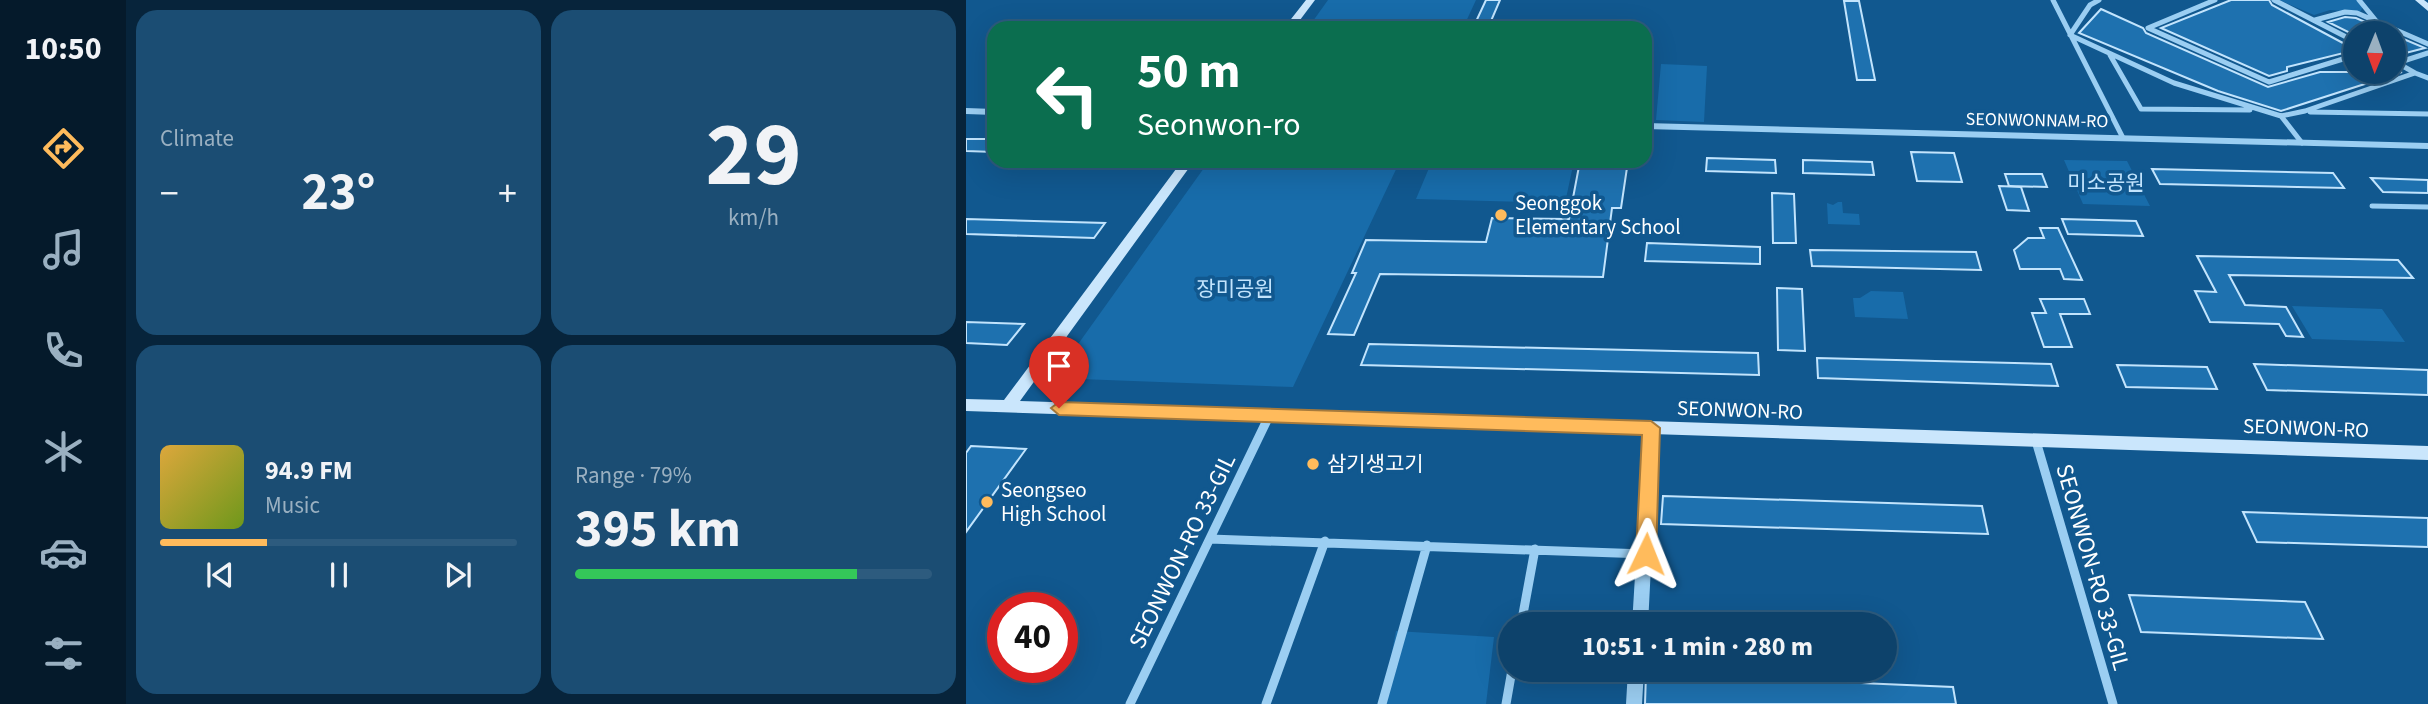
<!DOCTYPE html>
<meta charset="utf-8">
<style>
:root{--surface:#0d426b;--page:#1b4d73;--text:#f1f3f6;--muted:#9ab0c1;--line:#2d5b7e;--accent:#ffbb5c}
body{margin:0;font-family:"Source Sans 3","Noto Sans KR",sans-serif;background:var(--page);color:var(--text);height:100vh;display:flex;flex-direction:column;font-size:26px;white-space:nowrap}
*{box-sizing:border-box;margin:0}
p{font-size:23px;color:var(--muted)}
.icon{flex:none;width:38px;height:38px;fill:none;stroke:currentColor;stroke-width:2;stroke-linecap:round;stroke-linejoin:round}
.map{position:relative;flex:1;overflow:hidden}
.panel{display:flex;flex-direction:column;gap:10px;padding:10px;background:#07243b;width:840px}
.panel>*{flex:none}
.banner{position:absolute;left:21px;top:21px;width:665px;height:147px;border-radius:21px;box-shadow:0 7px 28px #0002,0 0 0 2px var(--line);background:#0b6e4f;color:#fff;overflow:hidden}
.needle{width:46px;rotate:181deg}
.controls{position:absolute;left:1377px;top:21px;display:grid;gap:14px}
.controls a{display:grid;place-items:center;width:63px;height:63px;border-radius:50%;background:var(--surface);box-shadow:0 7px 28px #0002,0 0 0 2px var(--line);font-size:35px}
.speed{position:absolute;left:21px;top:592px;display:flex;gap:14px;font-size:35px;font-weight:700;text-align:center}
.speed>*{display:grid;place-content:center;width:91px;height:91px;border-radius:50%;background:var(--surface);box-shadow:0 7px 28px #0002,0 0 0 2px var(--line);line-height:1}
.speed .limit{border:10px solid #d22;background:#fff;color:#111}
.pin{position:absolute;display:grid;place-items:center;width:60px;height:60px;color:#fff;margin:-72px -30px;border-radius:50% 50% 50% 0;rotate:-45deg;box-shadow:0 0 7px #0007}
.pin .icon{rotate:45deg}
.me{position:absolute;width:77px;margin:-38px;rotate:2deg;stroke-linejoin:round;filter:drop-shadow(0 0 5px #0008)}
.turn{display:flex;align-items:center;gap:24px;height:147px;padding:0 35px;font-size:32px}
.turn .icon{width:91px;height:91px;stroke-width:2.5}
.turn b{display:block;font-size:49px;line-height:60px}
.big{font-size:52px;font-weight:700;line-height:1.1}
.panel .widget{flex:1;display:flex;flex-direction:column;justify-content:center;gap:10px;min-width:0;padding:0 24px;border-radius:21px;background:var(--page)}
.panel .dial{align-items:center;gap:0}
.dial b{font-size:91px;line-height:1}
.song{display:flex;align-items:center;gap:21px}
.cover{width:84px;height:84px;border-radius:10px;background:linear-gradient(135deg,hsl(40 70% 55%),hsl(80 70% 35%))}
.played{height:7px;border-radius:4px;background:linear-gradient(90deg,var(--accent) 30%,var(--line) 30%)}
.keys{display:flex;justify-content:space-around;direction:ltr}
.heat{display:flex;justify-content:space-between;align-items:center;font-size:38px;direction:ltr}
.charge{height:10px;border-radius:5px;background:linear-gradient(90deg,#34c759 79%,var(--line) 0)}
.panel .tiles{flex:1;display:grid;gap:10px;grid-template-columns:repeat(2,1fr)}
.trip{position:absolute;left:532px;top:612px;width:399px;height:70px;border-radius:35px;background:var(--surface);box-shadow:0 7px 28px #0002,0 0 0 2px var(--line);font-weight:700;line-height:70px;text-align:center}
main{display:flex;flex:1;min-height:0}
.menu{display:flex;flex-direction:column;width:126px;justify-content:space-around;align-items:center;background:#051a2b;color:var(--muted)}
.menu .icon{width:49px;height:49px}
.menu .active{color:var(--accent)}
.menu b{font-size:32px;color:var(--text)}
.map>svg:first-child{display:block}
.green{fill:#186caa}
.building{fill:#1e71af;stroke:#c2e4fd;stroke-width:2}
.lines{fill:none;stroke-linecap:round;stroke-linejoin:round}
.service{stroke:#9bcef2;stroke-width:5}
.minor-far1{stroke:#9bcef2;stroke-width:5}
.minor{stroke:#9bcef2;stroke-width:9}
.tertiary{fill:#9bcef2;fill-rule:evenodd}
.secondary{fill:#cae6fc;fill-rule:evenodd}
.route{fill:#ffbb5c;stroke:#a67a3c;stroke-width:2}
.poi-dot{fill:#ffbb5c;stroke:#11588f;stroke-width:2.5}
.labels{text-anchor:middle;stroke-width:7;stroke-linejoin:round;paint-order:stroke}
.far-street-label{font-size:18px;fill:#fff;stroke:#11588f}
.park-label{font-size:21px;fill:#c2e4fd;stroke:#11588f}
.poi-label{font-size:21px;fill:#fff;stroke:#11588f;text-anchor:start}
.street-label{font-size:21px;fill:#fff;stroke:#11588f}
.near-street-label{font-size:24px;fill:#fff;stroke:#11588f}
</style>
<main>
<nav class="menu">
<b>10:50</b>
<svg class="icon active" aria-label="directions" viewBox="0 0 24 24"><path d="M12 3l9 9-9 9-9-9zM9 14v-3h6M13 9l2 2-2 2"/></svg>
<svg class="icon" aria-label="music" viewBox="0 0 24 24"><path d="M9 18V5l10-2v13"/><circle cx="6" cy="18" r="3"/><circle cx="16" cy="16" r="3"/></svg>
<svg class="icon" aria-label="phone" viewBox="0 0 24 24"><path d="M5 4h4l2 5-3 2q2 4 5 5l2-3 5 2v4C11 20 4 13 5 4z"/></svg>
<svg class="icon" aria-label="climate" viewBox="0 0 24 24"><path d="M12 3v18M4 7l16 10M4 17L20 7"/></svg>
<svg class="icon" aria-label="car" viewBox="0 0 24 24"><path d="M5 17H2v-5l4-1 3-4h7l3 4 3 1v5h-3M9 17h6M6 11h13"/><circle cx="7" cy="17" r="2"/><circle cx="17" cy="17" r="2"/></svg>
<svg class="icon" aria-label="filters" viewBox="0 0 24 24"><path d="M4 7h16M4 17h16"/><circle cx="9" cy="7" r="2"/><circle cx="15" cy="17" r="2"/></svg>
</nav>
<section class="panel">
<div class="tiles">
<div class="widget"><p>Climate</p>
<div class="heat"><a>−</a><b class="big">23°</b><a>+</a></div>
</div>
<div class="widget dial"><b>29</b><p>km/h</p></div>
<div class="widget">
<div class="song"><i class="cover"></i><div><b>94.9 FM</b><p>Music</p></div></div>
<div class="played"></div>
<div class="keys"><svg class="icon" aria-label="previous" viewBox="0 0 24 24"><path d="M18 5L8 12l10 7zM5 5v14"/></svg><svg class="icon" aria-label="pause" viewBox="0 0 24 24"><path d="M8 5v14M16 5v14"/></svg><svg class="icon" aria-label="next" viewBox="0 0 24 24"><path d="M6 5l10 7-10 7zM19 5v14"/></svg></div>
</div>
<div class="widget"><p>Range · 79%</p><b class="big">395 km</b><div class="charge"></div></div>
</div>
</section>
<div class="map">
<svg width="1462" height="704" viewBox="0 0 1462 704">
<rect width="100%" height="100%" fill="#11588f"/>
<path class="green" d="M 362,0 L 510,0 L 497,28 L 342,28 Z
M 1313,0 L 1391,0 L 1397,7 L 1394,12 L 1364,10 L 1348,15 Z
M 695,64 L 741,66 L 738,122 L 690,120 Z
M 1098,160 L 1161,161 L 1184,206 L 1117,204 Z
M 243,161 L 434,161 L 327,387 L 114,379 L 105,354 Z
M 466,161 L 608,161 L 599,203 L 450,199 Z
M 872,202 L 876,202 L 877,213 L 893,214 L 894,225 L 862,224 L 861,203 L 867,205 Z
M 905,291 L 937,292 L 942,319 L 889,317 L 887,298 L 894,298 Z
M 1326,306 L 1416,309 L 1439,342 L 1346,339 Z
M 430,631 L 528,637 L 520,704 L 416,704 Z"/>
<path class="building" d="M 520,0 L 534,0 L 522,28 L 507,28 Z
M 1265,0 L 1303,0 L 1306,5 L 1390,50 L 1321,67 L 1321,71 L 1303,76 L 1195,28 Z
M 878,1 L 893,1 L 909,80 L 891,80 Z
M 1135,9 L 1177,28 L 1180,33 L 1302,87 L 1354,72 L 1436,72 L 1315,111 L 1252,91 L 1113,33 Z
M 1379,17 L 1390,18 L 1424,33 L 1390,33 L 1390,36 L 1362,22 Z
M 1428,35 L 1459,48 L 1428,56 Z
M 0,139 L 28,139 L 28,152 L 0,151 Z
M 945,152 L 988,153 L 996,182 L 951,181 Z
M 741,158 L 809,160 L 810,173 L 740,171 Z
M 837,160 L 906,162 L 908,175 L 837,173 Z
M 614,161 L 662,161 L 655,208 L 646,208 L 637,277 L 414,274 L 388,335 L 362,334 L 390,273 L 386,273 L 400,240 L 520,242 L 526,218 L 603,219 Z
M 1186,169 L 1367,173 L 1378,188 L 1194,184 Z
M 1039,174 L 1076,174 L 1081,187 L 1043,186 Z
M 1405,178 L 1462,180 L 1462,193 L 1417,192 Z
M 1033,186 L 1055,187 L 1063,211 L 1041,210 Z
M 806,193 L 828,194 L 830,243 L 807,243 Z
M 0,219 L 139,223 L 128,238 L 0,234 Z
M 1096,219 L 1170,221 L 1177,236 L 1102,234 Z
M 1074,228 L 1092,228 L 1116,280 L 1098,279 L 1094,269 L 1054,269 L 1048,250 L 1062,238 L 1078,238 Z
M 681,243 L 794,247 L 794,264 L 679,261 Z
M 844,250 L 1010,252 L 1015,270 L 846,266 Z
M 1231,256 L 1432,260 L 1447,278 L 1263,275 L 1279,305 L 1320,307 L 1337,337 L 1320,336 L 1313,324 L 1244,322 L 1229,291 L 1250,292 Z
M 811,288 L 836,289 L 839,351 L 812,350 Z
M 1074,299 L 1118,299 L 1124,314 L 1094,314 L 1106,347 L 1078,347 L 1066,313 L 1080,313 Z
M 0,322 L 58,324 L 41,345 L 0,343 Z
M 403,344 L 792,353 L 793,375 L 395,365 Z
M 851,358 L 1085,364 L 1092,386 L 852,378 Z
M 1288,364 L 1462,370 L 1462,395 L 1301,390 Z
M 1151,365 L 1241,367 L 1251,389 L 1160,387 Z
M 5,446 L 60,449 L 0,532 L 0,453 Z
M 697,496 L 1016,506 L 1022,534 L 695,524 Z
M 1277,512 L 1462,518 L 1462,547 L 1291,542 Z
M 1163,595 L 1339,602 L 1357,639 L 1175,632 Z
M 680,674 L 987,687 L 990,704 L 679,704 Z"/>
<g class="lines">
<path class="service" d="M 1406,206 L 1462,207"/>
<path class="minor-far1" d="M 1087,0 L 1157,138
M 1133,0 L 1124,5 L 1104,35 L 1208,83 L 1315,116 L 1339,111 L 1449,73 L 1428,61
M 1249,0 L 1182,28 L 1303,82 L 1390,55
M 1308,0 L 1390,42
M 1393,0 L 1411,22
M 1349,20 L 1379,12 L 1391,13 L 1462,44
M 1144,55 L 1175,109 L 1284,110
M 1431,63 L 1462,53
M 1449,73 L 1462,78
M 1344,112 L 1462,114
M 1315,116 L 1336,143"/>
<path class="minor" d="M 1070,441 L 1147,704
M 244,539 L 679,554
M 555,625 L 569,549
M 164,704 L 303,416
M 300,704 L 359,541
M 416,704 L 461,545
M 540,704 L 546,670"/>
<path class="tertiary" d="M 0,108 L 28,109 L 28,115 L 0,114 Z
M 679,123 L 1462,143 L 1462,149 L 679,129 Z
M 685,423 L 690,424 L 692,428 L 682,625 L 666,625 L 678,428 L 680,424 Z
M 662,670 L 678,670 L 676,704 L 660,704 Z"/>
<path class="secondary" d="M 340,0 L 349,0 L 328,28 L 318,28 Z
M 1449,0 L 1458,0 L 1462,3 L 1462,11 Z
M 216,161 L 228,161 L 54,401 L 1462,446 L 1462,460 L 0,411 L 0,399 L 38,400 Z"/>
</g>
<path class="route" d="M 93,402 L 685,421 L 694,428 L 690,554 L 687,560 L 680,563 L 673,560 L 670,554 L 676,435 L 93,415 L 85,408 Z"/>
<g class="poi-dot">
<circle cx="535" cy="215" r="7"/>
<circle cx="347" cy="464" r="7"/>
<circle cx="21" cy="502" r="7"/>
</g>
<g class="labels">
<g class="far-street-label">
<text transform="translate(1071 120) rotate(1)" y="6">SEONWONNAM-RO</text>
</g>
<g class="park-label">
<text x="1140" y="190">미소공원</text>
<text x="269" y="296">장미공원</text>
</g>
<g class="poi-label">
<text x="549" y="210">Seonggok<tspan x="549" dy="24">Elementary School</tspan></text>
<text x="361" y="471">삼기생고기</text>
<text x="35" y="497">Seongseo<tspan x="35" dy="24">High School</tspan></text>
</g>
<g class="street-label">
<text transform="translate(774 410) rotate(2)" y="7">SEONWON-RO</text>
<text transform="translate(1340 428) rotate(2)" y="7">SEONWON-RO</text>
</g>
<g class="near-street-label">
<text transform="translate(216 551) rotate(-64)" y="8">SEONWON-RO 33-GIL</text>
<text transform="translate(1127 567) rotate(74)" y="8">SEONWON-RO 33-GIL</text>
</g>
</g>
</svg>
<div class="controls">
<a><svg class="needle" viewBox="-14 -14 28 28"><path d="M0-13l5 13h-10z" fill="#e53935"/><path d="M0 13l5-13h-10z" fill="#9ab0c1"/></svg></a>
</div>
<div class="speed"><div class="limit">40</div></div>
<div class="pin" style="left:93px;top:408px;background:#d93025"><svg class="icon" aria-label="arrive" viewBox="0 0 24 24"><path d="M6 21V4h12l-3 4 3 4H6"/></svg></div>
<svg class="me" style="left:680px;top:554px" viewBox="-20 -20 40 40"><path d="M0-17L14 15 0 8-14 15z" fill="#ffbb5c" stroke="#fff" stroke-width="4"/></svg>
<div class="trip">10:51 · 1 min · 280 m</div>
<div class="banner">
<div class="turn"><svg class="icon" aria-label="left" viewBox="0 0 24 24"><path d="M17 20v-9H6M10 6l-5 5 5 5"/></svg><div><b>50 m</b>Seonwon-ro</div></div>
</div>
</div>
</main>
